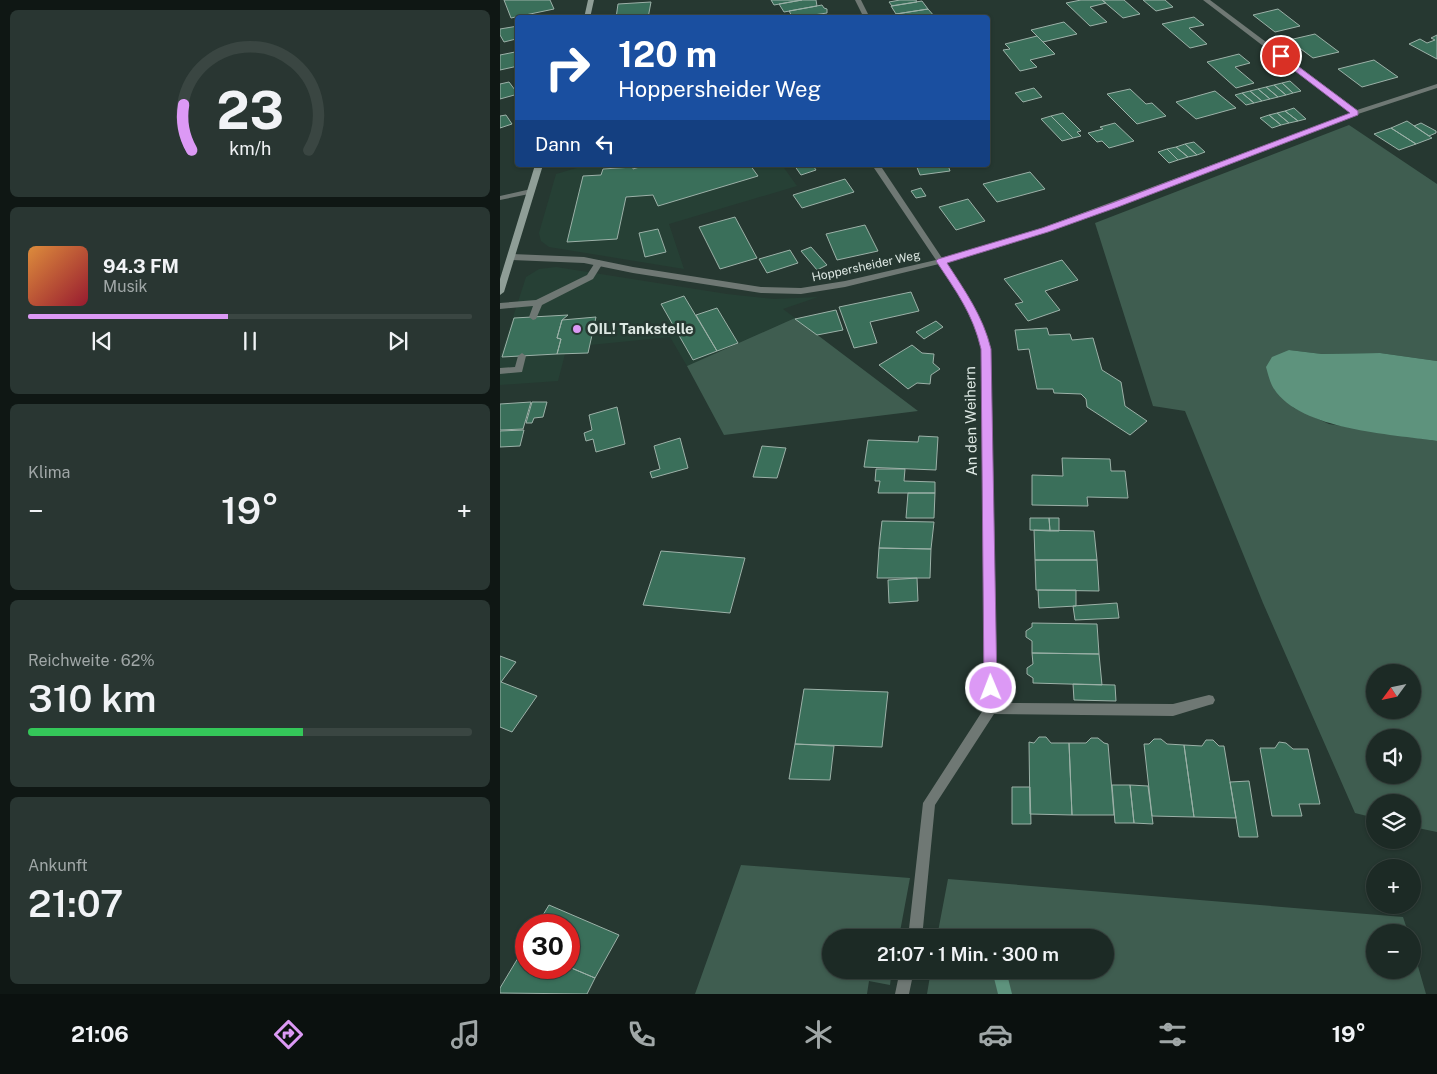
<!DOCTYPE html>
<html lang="de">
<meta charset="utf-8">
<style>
:root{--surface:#1c2a25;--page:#293632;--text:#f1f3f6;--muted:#a0a7a7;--line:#3a4642;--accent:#dc99f5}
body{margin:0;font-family:"Public Sans",sans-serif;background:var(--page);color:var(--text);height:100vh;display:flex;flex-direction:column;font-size:19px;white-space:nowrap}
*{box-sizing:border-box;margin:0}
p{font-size:16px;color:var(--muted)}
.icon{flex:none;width:28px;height:28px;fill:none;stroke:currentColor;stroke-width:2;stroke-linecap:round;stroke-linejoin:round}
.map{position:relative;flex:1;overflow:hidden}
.drawer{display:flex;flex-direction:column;gap:10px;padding:10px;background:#0f1714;width:500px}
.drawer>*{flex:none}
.hud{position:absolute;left:15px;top:15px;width:475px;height:152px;border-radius:5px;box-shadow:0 1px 4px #0004,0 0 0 1px var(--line);background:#1a4fa0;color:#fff;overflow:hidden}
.needle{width:32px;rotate:237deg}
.buttons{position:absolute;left:866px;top:664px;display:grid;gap:10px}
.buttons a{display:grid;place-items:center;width:55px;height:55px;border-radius:50%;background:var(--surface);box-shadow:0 1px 4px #0004,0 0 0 1px var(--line);font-size:25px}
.speed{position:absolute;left:15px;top:914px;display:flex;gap:10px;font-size:25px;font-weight:700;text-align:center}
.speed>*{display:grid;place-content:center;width:65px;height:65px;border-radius:50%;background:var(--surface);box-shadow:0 1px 4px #0004,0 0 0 1px var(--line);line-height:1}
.speed .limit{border:8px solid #d22;background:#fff;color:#111}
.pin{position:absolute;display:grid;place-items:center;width:42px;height:42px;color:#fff;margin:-21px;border:2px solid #fff;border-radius:50%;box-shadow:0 1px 5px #0007}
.me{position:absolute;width:55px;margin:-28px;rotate:359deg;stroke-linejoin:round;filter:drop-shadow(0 0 4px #0008)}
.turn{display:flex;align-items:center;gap:18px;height:105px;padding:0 20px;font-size:22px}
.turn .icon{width:65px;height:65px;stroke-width:2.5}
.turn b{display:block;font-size:35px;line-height:42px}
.then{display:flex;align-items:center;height:48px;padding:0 20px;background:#0003;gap:10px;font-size:19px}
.big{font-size:38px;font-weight:600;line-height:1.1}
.drawer .tile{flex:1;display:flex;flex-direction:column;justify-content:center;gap:8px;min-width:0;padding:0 18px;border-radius:8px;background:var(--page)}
.drawer .dial{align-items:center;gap:0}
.dial svg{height:130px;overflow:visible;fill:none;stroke:var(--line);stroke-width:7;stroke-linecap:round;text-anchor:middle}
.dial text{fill:var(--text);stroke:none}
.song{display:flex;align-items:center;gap:15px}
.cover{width:60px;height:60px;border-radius:8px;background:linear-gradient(135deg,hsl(30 70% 55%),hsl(350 70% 35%))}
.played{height:5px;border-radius:2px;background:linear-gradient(90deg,var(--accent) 45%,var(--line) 45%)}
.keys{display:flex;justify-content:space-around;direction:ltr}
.heat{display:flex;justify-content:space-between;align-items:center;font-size:28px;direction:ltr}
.charge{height:8px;border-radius:4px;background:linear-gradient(90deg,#34c759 62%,var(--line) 0)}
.trip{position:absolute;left:322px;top:929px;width:292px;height:50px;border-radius:25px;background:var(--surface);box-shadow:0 1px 4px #0004,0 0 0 1px var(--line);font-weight:600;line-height:50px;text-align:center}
.dock{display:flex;height:80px;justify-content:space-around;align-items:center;background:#0b110f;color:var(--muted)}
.dock .icon{width:35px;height:35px}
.dock .selected{color:var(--accent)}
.dock b{font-size:22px;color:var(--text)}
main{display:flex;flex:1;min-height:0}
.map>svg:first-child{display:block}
.built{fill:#264035}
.green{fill:#3f5d50;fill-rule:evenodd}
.water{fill:#5e937d}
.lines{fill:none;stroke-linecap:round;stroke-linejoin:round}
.stream{fill:#5e937d;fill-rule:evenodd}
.building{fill:#3a6f5a;stroke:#9cb1a8}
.lane{fill:#6f7874;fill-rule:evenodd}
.street{fill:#6f7874;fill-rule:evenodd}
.secondary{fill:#8f9e97;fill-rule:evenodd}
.route{fill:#dc99f5;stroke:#8f639f}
.poi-dot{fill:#dc99f5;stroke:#263831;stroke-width:2}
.labels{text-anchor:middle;stroke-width:5;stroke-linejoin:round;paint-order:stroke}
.far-street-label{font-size:12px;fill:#dce7e2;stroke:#263831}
.poi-label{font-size:15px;font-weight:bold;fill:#dce7e2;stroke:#263831;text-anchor:start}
.street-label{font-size:15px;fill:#dce7e2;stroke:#263831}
</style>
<main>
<section class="drawer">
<div class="tile dial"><svg viewBox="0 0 100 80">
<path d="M14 69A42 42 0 1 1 86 69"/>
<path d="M14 69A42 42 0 0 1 9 41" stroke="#dc99f5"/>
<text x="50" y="56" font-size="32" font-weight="700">23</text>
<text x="50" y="72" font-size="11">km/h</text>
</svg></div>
<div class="tile">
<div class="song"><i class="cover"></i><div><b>94.3 FM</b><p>Musik</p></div></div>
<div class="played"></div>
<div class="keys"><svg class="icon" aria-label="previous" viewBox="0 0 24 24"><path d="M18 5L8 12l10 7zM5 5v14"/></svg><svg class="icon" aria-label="pause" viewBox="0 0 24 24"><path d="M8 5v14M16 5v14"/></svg><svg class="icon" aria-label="next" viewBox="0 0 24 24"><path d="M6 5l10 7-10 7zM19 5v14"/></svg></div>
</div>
<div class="tile"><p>Klima</p>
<div class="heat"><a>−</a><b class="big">19°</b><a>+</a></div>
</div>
<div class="tile"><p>Reichweite · 62%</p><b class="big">310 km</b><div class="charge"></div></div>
<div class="tile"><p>Ankunft</p><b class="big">21:07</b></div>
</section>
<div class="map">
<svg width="937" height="994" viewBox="0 0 937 994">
<rect width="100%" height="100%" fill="#263831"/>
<path class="built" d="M 87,165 L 282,165 L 297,186 L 169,224 L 184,269 L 49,247 L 41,241 L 39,233 L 56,174 Z
M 56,267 L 227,294 L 274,299 L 318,297 L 283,309 L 295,318 L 187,366 L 170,337 L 90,345 L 88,353 L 65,354 L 58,381 L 0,385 L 0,357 L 26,277 L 39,269 Z"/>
<path class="green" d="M 849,125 L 937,184 L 937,361 L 880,353 L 822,354 L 789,350 L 774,389 L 794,408 L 829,424 L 937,441 L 937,832 L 913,827 L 912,802 L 875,802 L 875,818 L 855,813 L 763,603 L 685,411 L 653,406 L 595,223 ZM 875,672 L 912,672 L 912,710 L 875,710 ZM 875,738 L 912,738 L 912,775 L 875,775 Z
M 295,318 L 418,411 L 224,435 L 187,366 Z
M 241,865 L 410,878 L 399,937 L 331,938 L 331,970 L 392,970 L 390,985 L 369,981 L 367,994 L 195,994 Z
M 448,879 L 903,917 L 908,932 L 875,932 L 875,970 L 912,970 L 913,949 L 926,994 L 427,994 L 431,970 L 606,970 L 606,938 L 437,937 Z"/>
<path class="water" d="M 789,350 L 822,354 L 880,353 L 937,361 L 937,441 C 891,434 801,430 774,389 C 770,383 768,374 766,367 L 772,357 Z"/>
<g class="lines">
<path class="stream" d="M 492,970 L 506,970 L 512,994 L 498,994 Z"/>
</g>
<path class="building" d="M 4,0 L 50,0 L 54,9 L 11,18 Z
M 271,0 L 302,0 L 274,5 Z
M 302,0 L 316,0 L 317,6 L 284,12 L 279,4 Z
M 400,0 L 416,0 L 417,2 L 392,6 L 389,2 Z
M 581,0 L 602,0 L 606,3 L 590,7 L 607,22 L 590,26 L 566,3 Z
M 602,0 L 624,0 L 640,14 L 623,18 Z
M 643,0 L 665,0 L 673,7 L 656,11 Z
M 422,1 L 428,9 L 396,14 L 391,6 Z
M 151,2 L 148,18 L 116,18 L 118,4 Z
M 322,5 L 324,8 L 327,9 L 327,13 L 293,18 L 289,11 Z
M 428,9 L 435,17 L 399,18 L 396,14 Z
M 778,9 L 800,26 L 775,32 L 753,15 Z
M 694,17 L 704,25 L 689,28 L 707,44 L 690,48 L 662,24 Z
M 564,22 L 577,34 L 543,42 L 531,30 Z
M 18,26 L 18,41 L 16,39 L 4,42 L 0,35 L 0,29 Z
M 815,34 L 839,52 L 813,58 L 789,40 Z
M 937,35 L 937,59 L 909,44 L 920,39 L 927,43 L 935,40 L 931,38 Z
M 537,36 L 555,54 L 530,60 L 537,67 L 520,71 L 503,50 L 510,49 L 505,44 Z
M 15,52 L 18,66 L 0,70 L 0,55 Z
M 739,54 L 750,63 L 735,67 L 754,83 L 736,88 L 707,62 Z
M 874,60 L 898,77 L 862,87 L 838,69 Z
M 790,81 L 801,91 L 793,93 L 782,83 Z
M 9,82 L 18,94 L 0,99 L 0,84 Z
M 782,83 L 793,93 L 786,95 L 774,85 Z
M 774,85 L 786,95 L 778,97 L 766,87 Z
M 766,87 L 778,97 L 770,99 L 758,89 Z
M 534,88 L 542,97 L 523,102 L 515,93 Z
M 630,89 L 646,104 L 652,103 L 666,116 L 637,124 L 607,94 Z
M 758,89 L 770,99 L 762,101 L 750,91 Z
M 715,91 L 736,108 L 696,119 L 676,102 Z
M 750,91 L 762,101 L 754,103 L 742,93 Z
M 742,93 L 754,103 L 746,105 L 735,95 Z
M 794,108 L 806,119 L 798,121 L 785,111 Z
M 785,111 L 798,121 L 789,123 L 777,113 Z
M 563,113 L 581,131 L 577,132 L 581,136 L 573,138 L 551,116 Z
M 777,113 L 789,123 L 781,125 L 769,115 Z
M 6,115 L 12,124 L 0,128 L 0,116 Z
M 769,115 L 781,125 L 772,128 L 760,118 Z
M 551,116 L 573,138 L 562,141 L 541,119 Z
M 907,121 L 929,136 L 932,138 L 916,144 L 891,128 Z
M 615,123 L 634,141 L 609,148 L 602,141 L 597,142 L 588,133 L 603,129 L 600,127 Z
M 921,123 L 936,131 L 936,133 L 929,136 L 914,126 Z
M 891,128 L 916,144 L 899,150 L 874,134 Z
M 694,142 L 705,152 L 697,155 L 685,144 Z
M 685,144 L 697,155 L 688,157 L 676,147 Z
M 676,147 L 688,157 L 678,160 L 667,149 Z
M 667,149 L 678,160 L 669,163 L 658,152 Z
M 146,165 L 250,165 L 258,176 L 158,206 L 153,195 L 126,197 L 117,239 L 67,242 L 83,176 L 101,175 L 103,169 L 133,167 L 133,169 Z
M 294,165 L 322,165 L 314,167 L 316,170 L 301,175 Z
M 416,165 L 448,165 L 450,171 L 420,175 Z
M 530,172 L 545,189 L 497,202 L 483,184 Z
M 345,179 L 354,192 L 302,208 L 293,195 Z
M 421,188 L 426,196 L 416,198 L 411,191 Z
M 468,199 L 485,221 L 456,230 L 439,207 Z
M 235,217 L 257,258 L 220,269 L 199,227 Z
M 365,225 L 378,251 L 337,260 L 326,234 Z
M 158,229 L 166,252 L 145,257 L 139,233 Z
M 311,247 L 327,265 L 317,270 L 301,251 Z
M 290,250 L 298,263 L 267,273 L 259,259 Z
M 562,260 L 578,280 L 545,291 L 560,310 L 528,321 L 515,304 L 523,302 L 504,279 Z
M 411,292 L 419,311 L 370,322 L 377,343 L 354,348 L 339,307 Z
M 184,296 L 217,351 L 193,360 L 161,304 Z
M 217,308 L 238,343 L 217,351 L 196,315 Z
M 336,310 L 343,330 L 317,335 L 295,319 Z
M 68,315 L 62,320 L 57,338 L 61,339 L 57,354 L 2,357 L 14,318 Z
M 96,317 L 88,353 L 57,354 L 61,339 L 57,338 L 62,320 Z
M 436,321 L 443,327 L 424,339 L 416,332 Z
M 547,328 L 549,335 L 570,334 L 572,340 L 593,338 L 602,370 L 621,382 L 625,406 L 647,421 L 630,435 L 587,407 L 586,399 L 581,394 L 554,393 L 553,389 L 537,389 L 529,349 L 518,350 L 515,330 Z
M 412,345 L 422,353 L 434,354 L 433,363 L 440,369 L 431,375 L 430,384 L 417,383 L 408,389 L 379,365 Z
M 31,402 L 23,429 L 0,430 L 0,404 Z
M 32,402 L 47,402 L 43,417 L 34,418 L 32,423 L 26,423 Z
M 117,407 L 125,444 L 96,452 L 93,439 L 86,441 L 84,433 L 92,430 L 89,415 Z
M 24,430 L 20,446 L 0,447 L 0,431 Z
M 419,436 L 438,437 L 436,470 L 364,467 L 368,440 L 418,442 Z
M 180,438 L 188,468 L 152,478 L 150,472 L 160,469 L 154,446 Z
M 262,446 L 286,448 L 277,478 L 253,477 Z
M 562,458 L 610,459 L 611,471 L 625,471 L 628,498 L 587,497 L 588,506 L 532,505 L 532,475 L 563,476 Z
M 376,469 L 405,469 L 404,481 L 435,482 L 435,493 L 378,493 L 380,481 L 375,481 Z
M 408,493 L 435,493 L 434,518 L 406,518 Z
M 530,518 L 549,518 L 550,531 L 530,530 Z
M 549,518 L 559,518 L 559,531 L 550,531 Z
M 382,521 L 434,522 L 431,549 L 379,548 Z
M 534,530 L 594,531 L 597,560 L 535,560 Z
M 379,548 L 431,549 L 430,578 L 377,578 Z
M 161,551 L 245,558 L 230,613 L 143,605 Z
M 535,560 L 597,560 L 599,591 L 536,590 Z
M 417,578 L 418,601 L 389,603 L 388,580 Z
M 538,590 L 576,590 L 576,606 L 539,608 Z
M 617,603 L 619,618 L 575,620 L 573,606 Z
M 532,623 L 597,624 L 599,654 L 532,653 L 532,641 L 526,637 L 526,631 L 532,627 Z
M 532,653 L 599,654 L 602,685 L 533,683 L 533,678 L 527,674 L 527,668 L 533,664 Z
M 0,656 L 16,662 L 1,682 L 37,696 L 12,732 L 0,727 Z
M 573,684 L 615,685 L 616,701 L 574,700 Z
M 304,689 L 388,692 L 382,747 L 295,744 Z
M 539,737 L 546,737 L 551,743 L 569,743 L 572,815 L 530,814 L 529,742 L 534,743 Z
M 591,738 L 598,738 L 604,743 L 608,744 L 614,815 L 572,815 L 569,743 L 586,743 Z
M 654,739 L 661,739 L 667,744 L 684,745 L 694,817 L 652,816 L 644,744 L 649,744 Z
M 706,740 L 713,740 L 719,746 L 724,746 L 736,818 L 694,817 L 684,745 L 702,746 Z
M 779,742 L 786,743 L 793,749 L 808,749 L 820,804 L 799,804 L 802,816 L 772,816 L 760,748 L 775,748 Z
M 295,744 L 334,746 L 330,780 L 289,779 Z
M 749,781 L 758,837 L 739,837 L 736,818 L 730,782 Z
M 612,785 L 630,785 L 634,823 L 615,823 Z
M 630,785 L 648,786 L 653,824 L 634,823 Z
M 512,787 L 530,787 L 531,824 L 512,824 Z
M 49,905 L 119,935 L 95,978 L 69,967 L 69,925 L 37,925 Z
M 24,948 L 26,949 L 26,968 L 69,967 L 95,978 L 87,994 L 0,993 L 0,988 Z"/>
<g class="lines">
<path class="lane" d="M 99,260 L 103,263 L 93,279 L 42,305 L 36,319 L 33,320 L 29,317 L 33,306 L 0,309 L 0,303 L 36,300 L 87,275 L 96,261 Z
M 22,353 L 26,356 L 22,372 L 0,374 L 0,368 L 15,367 L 18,356 Z"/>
<path class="street" d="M 355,0 L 361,0 L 370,18 L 364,18 Z
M 703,0 L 710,0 L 857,110 L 937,84 L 937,88 L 858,114 L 548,232 L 445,262 C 465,292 482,314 490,349 L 497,703 L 673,704 L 709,695 L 713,696 L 715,700 L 713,704 L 709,705 L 673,716 L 494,714 L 435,805 L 422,938 L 408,938 L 423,803 L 485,707 L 482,349 C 474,315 458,293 439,264 L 345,287 L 301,294 L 261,293 L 133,273 L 84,263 L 12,260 L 8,257 L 12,254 L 84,257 L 133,267 L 261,287 L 301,288 L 345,281 L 436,260 L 372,165 L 380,165 L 442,258 L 542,228 L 851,113 Z
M 31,189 L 34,189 L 34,193 L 0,200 L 0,196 Z
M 400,970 L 414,970 L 409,994 L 395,994 Z"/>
<path class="secondary" d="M 88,0 L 94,0 L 90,18 L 84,18 Z
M 35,165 L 43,165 L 4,292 L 0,295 L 0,279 Z"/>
</g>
<path class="route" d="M 778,55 L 783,55 L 858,111 L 858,115 L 618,207 L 548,232 L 447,263 C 465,291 483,316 491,349 L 497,688 L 495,693 L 491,695 L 486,693 L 484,688 L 481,349 C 473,314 456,291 436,261 L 438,259 L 542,228 L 612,203 L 850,113 L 778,58 Z"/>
<circle class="poi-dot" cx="77" cy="329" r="5"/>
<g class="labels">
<g class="far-street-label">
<text transform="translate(366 266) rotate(-12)" y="4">Hoppersheider Weg</text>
</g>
<g class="poi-label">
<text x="87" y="334">OIL! Tankstelle</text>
</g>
<g class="street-label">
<text transform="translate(471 421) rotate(-91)" y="5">An den Weihern</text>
</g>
</g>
</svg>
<div class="buttons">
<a><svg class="needle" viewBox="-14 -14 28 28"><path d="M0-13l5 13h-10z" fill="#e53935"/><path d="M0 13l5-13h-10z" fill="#a0a7a7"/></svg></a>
<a><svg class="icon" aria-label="sound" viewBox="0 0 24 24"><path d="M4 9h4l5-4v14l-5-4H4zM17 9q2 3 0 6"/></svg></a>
<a><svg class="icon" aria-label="layers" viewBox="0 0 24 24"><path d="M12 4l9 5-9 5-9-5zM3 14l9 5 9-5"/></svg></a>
<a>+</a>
<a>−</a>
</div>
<div class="speed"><div class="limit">30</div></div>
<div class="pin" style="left:781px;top:56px;background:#d93025"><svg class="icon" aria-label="arrive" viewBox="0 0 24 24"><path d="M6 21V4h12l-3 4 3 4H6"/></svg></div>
<svg class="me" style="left:491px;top:688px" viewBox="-20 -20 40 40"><circle r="17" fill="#dc99f5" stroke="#fff" stroke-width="3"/><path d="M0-11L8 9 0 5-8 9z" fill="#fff"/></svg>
<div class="trip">21:07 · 1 Min. · 300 m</div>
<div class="hud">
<div class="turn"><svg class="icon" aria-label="right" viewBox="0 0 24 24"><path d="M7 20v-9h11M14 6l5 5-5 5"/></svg><div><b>120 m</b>Hoppersheider Weg</div></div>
<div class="then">Dann<svg class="icon" aria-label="left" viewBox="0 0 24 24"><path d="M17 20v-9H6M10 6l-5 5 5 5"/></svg></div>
</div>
</div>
</main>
<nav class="dock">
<b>21:06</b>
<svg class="icon selected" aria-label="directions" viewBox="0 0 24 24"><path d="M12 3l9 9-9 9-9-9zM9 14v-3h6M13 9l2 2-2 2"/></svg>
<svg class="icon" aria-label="music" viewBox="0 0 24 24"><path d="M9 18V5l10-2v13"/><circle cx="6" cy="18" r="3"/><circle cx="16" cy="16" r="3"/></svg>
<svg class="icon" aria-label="phone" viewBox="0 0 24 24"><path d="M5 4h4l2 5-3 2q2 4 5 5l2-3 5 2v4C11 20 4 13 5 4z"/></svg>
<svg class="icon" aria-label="climate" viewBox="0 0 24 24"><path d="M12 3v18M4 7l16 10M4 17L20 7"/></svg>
<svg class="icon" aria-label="car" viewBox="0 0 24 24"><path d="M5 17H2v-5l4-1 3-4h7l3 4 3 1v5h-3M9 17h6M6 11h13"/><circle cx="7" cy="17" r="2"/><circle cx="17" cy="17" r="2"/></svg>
<svg class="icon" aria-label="filters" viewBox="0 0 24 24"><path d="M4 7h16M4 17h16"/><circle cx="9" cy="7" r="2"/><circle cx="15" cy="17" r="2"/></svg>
<b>19°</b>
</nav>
